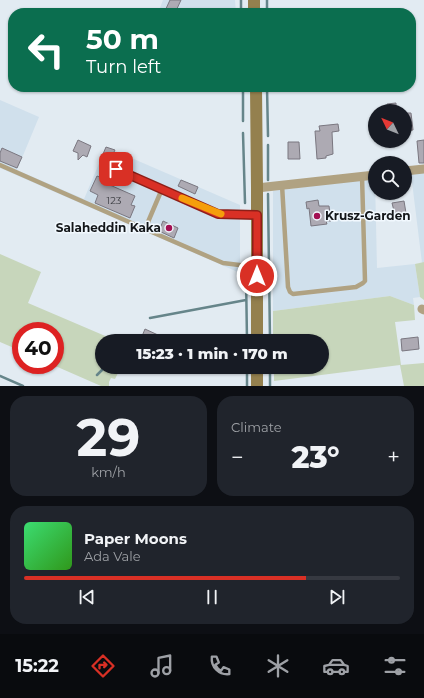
<!DOCTYPE html>
<meta charset="utf-8">
<style>
:root{--surface:#171b24;--page:#20242c;--text:#f1f3f6;--muted:#9ea1a6;--line:#363941;--accent:#d93025}
body{margin:0;font-family:Montserrat,sans-serif;background:var(--page);color:var(--text);height:100vh;display:flex;flex-direction:column;font-size:15px;white-space:nowrap}
*{box-sizing:border-box;margin:0}
p{font-size:13px;color:var(--muted)}
.icon{flex:none;width:22px;height:22px;fill:none;stroke:currentColor;stroke-width:2;stroke-linecap:round;stroke-linejoin:round}
.map{position:relative;height:386px;overflow:hidden}
.drawer{display:flex;flex-direction:column;gap:10px;padding:10px;background:#0d0f14;flex:1}
.drawer>*{flex:none}
.hud{position:absolute;left:8px;top:8px;width:408px;height:84px;border-radius:16px;box-shadow:0 1px 3px #0004;background:#0b6e4f;color:#fff;overflow:hidden}
.needle{width:26px;rotate:313deg}
.buttons{position:absolute;left:368px;top:104px;display:grid;gap:8px}
.buttons a{display:grid;place-items:center;width:44px;height:44px;border-radius:50%;background:var(--surface);box-shadow:0 1px 3px #0004;font-size:20px}
.speed{position:absolute;left:12px;top:322px;display:flex;gap:8px;font-size:20px;font-weight:700;text-align:center}
.speed>*{display:grid;place-content:center;width:52px;height:52px;border-radius:50%;background:var(--surface);box-shadow:0 1px 3px #0004;line-height:1}
.speed .limit{border:6px solid #d22;background:#fff;color:#111}
.pin{position:absolute;display:grid;place-items:center;width:34px;height:34px;color:#fff;margin:-17px;border-radius:8px;box-shadow:0 2px 6px #0006}
.me{position:absolute;width:44px;margin:-22px;rotate:0deg;stroke-linejoin:round;filter:drop-shadow(0 0 3px #0008)}
.turn{display:flex;align-items:center;gap:14px;height:84px;padding:0 12px;font-size:18px}
.turn .icon{width:52px;height:52px;stroke-width:2.5}
.turn b{display:block;font-size:28px;line-height:34px}
.big{font-size:30px;font-weight:800;line-height:1.1}
.drawer .tile{flex:1;display:flex;flex-direction:column;justify-content:center;gap:6px;min-width:0;padding:0 14px;border-radius:16px;background:var(--page)}
.drawer .dial{align-items:center;gap:0}
.dial b{font-size:52px;line-height:1}
.song{display:flex;align-items:center;gap:12px}
.cover{width:48px;height:48px;border-radius:6px;background:linear-gradient(135deg,hsl(140 70% 55%),hsl(110 70% 35%))}
.played{height:4px;border-radius:2px;background:linear-gradient(90deg,var(--accent) 75%,var(--line) 75%)}
.keys{display:flex;justify-content:space-around;direction:ltr}
.heat{display:flex;justify-content:space-between;align-items:center;font-size:22px;direction:ltr}
.drawer .tiles{flex:1;display:grid;gap:10px;grid-template-columns:1fr 1fr}
.tile:last-child{grid-column:span 2}
.trip{position:absolute;left:95px;top:334px;width:234px;height:40px;border-radius:20px;background:var(--surface);box-shadow:0 1px 3px #0004;font-weight:800;line-height:40px;text-align:center}
.menu{display:flex;height:64px;justify-content:space-around;align-items:center;background:#090b0e;color:var(--muted)}
.menu .icon{width:28px;height:28px}
.menu .active{color:var(--accent)}
.menu b{font-size:18px;color:var(--text)}
.map>svg:first-child{display:block}
.built{fill:#d0e0ec}
.green{fill:#c7d6bb}
.lines{fill:none;stroke-linecap:round;stroke-linejoin:round}
.stream{stroke:#66858a;stroke-width:2.5}
.building{fill:#adaab3;stroke:#7a7780}
.lane{stroke:#b0a282;stroke-width:4.5}
.street{stroke:#b0a282;stroke-width:9}
.secondary{stroke:#94804e;stroke-width:12}
.route-casing{stroke:#8d1f18;stroke-width:10}
.route{stroke:#d93025;stroke-width:7}
.slow{stroke:#f59e0b;stroke-width:7}
.poi-dot{fill:#a31052;stroke:#f1f8fe;stroke-width:1.5}
.labels{text-anchor:middle;stroke-width:3;stroke-linejoin:round;paint-order:stroke}
.number-label{font-size:10px;fill:#3a3b40}
.poi-label{font-size:12px;font-weight:bold;fill:#131619;stroke:#f1f8fe;text-anchor:start}
</style>
<div class="map">
<svg width="424" height="386" viewBox="0 0 424 386">
<rect width="100%" height="100%" fill="#e2ebf2"/>
<path class="built" d="M 163,0 L 235,0 L 236,13 L 158,13 Z
M 0,100 L 39,117 L 17,170 L 84,199 L 106,147 L 240,205 L 240,273 L 0,168 Z
M 424,173 L 424,262 L 422,263 L 411,174 Z
M 375,178 L 377,268 L 415,264 L 420,297 L 413,298 L 414,305 L 390,296 L 273,311 L 273,191 Z"/>
<path class="green" d="M 0,254 L 41,272 L 28,303 L 117,341 L 102,341 L 102,367 L 121,367 L 115,379 L 111,378 L 109,382 L 109,386 L 101,386 L 53,365 L 55,365 L 55,331 L 21,331 L 21,351 L 0,342 Z
M 424,262 L 424,300 L 420,297 L 415,264 Z
M 390,296 L 414,305 L 415,320 L 395,322 L 401,365 L 424,363 L 424,386 L 404,386 L 400,365 L 274,381 L 274,367 L 322,367 L 322,341 L 273,341 L 273,311 Z"/>
<g class="lines">
<path class="stream" d="M 241,0 L 241,13
M 267,13 L 267,0
M 243,87 L 243,121
M 267,87 L 268,136
M 243,133 L 245,203
M 268,145 L 268,180
M 268,194 L 270,341
M 246,275 L 247,341
M 150,318 L 246,300
M 270,367 L 270,386
M 247,374 L 247,386
M 97,375 L 105,367
M 0,376 L 23,386"/>
</g>
<path class="building" d="M 170,0 L 181,0 L 175,13 L 164,13 Z
M 396,103 L 396,111 L 387,111 L 387,104 Z
M 405,113 L 411,113 L 413,130 L 405,131 Z
M 338,124 L 339,131 L 332,132 L 333,154 L 326,156 L 326,158 L 317,159 L 315,131 L 320,131 L 319,126 Z
M 78,140 L 91,146 L 87,157 L 83,155 L 78,160 L 78,153 L 73,151 Z
M 424,140 L 424,163 L 419,163 L 417,141 Z
M 288,142 L 299,142 L 300,159 L 288,159 Z
M 106,147 L 115,150 L 111,158 L 103,154 Z
M 2,148 L 22,157 L 17,168 L 0,161 L 0,153 Z
M 97,176 L 105,179 L 103,182 L 135,196 L 131,205 L 135,206 L 130,218 L 95,203 L 98,195 L 90,191 Z
M 181,180 L 198,187 L 195,194 L 178,186 Z
M 318,200 L 319,206 L 329,206 L 331,221 L 326,221 L 327,224 L 311,226 L 309,208 L 307,209 L 306,202 Z
M 404,201 L 406,213 L 395,215 L 392,203 Z
M 163,221 L 178,228 L 174,238 L 159,231 Z
M 145,329 L 158,335 L 156,341 L 140,341 Z
M 418,337 L 419,349 L 402,351 L 401,339 Z"/>
<g class="lines">
<path class="lane" d="M 0,165 L 145,229 L 162,189
M 116,169 L 218,214 L 256,215
M 282,185 L 288,287 L 290,292 L 293,294 L 356,287 L 363,283 L 365,281 L 362,176
M 145,229 L 223,263 L 256,267
M 177,338 L 185,341"/>
<path class="street" d="M 405,171 L 424,169
M 257,188 L 375,175
M 422,309 L 424,310"/>
<path class="secondary" d="M 254,0 L 254,13
M 256,87 L 257,188 L 257,341
M 257,367 L 257,386"/>
</g>
<g class="lines">
<g class="route-casing">
<path id="route" d="M 116,169 L 218,214 L 257,215 L 257,276"/>
</g>
<use href="#route" class="route"/>
<path class="slow" d="M 182,198 L 221,214"/>
</g>
<g class="poi-dot">
<circle cx="317" cy="216" r="4"/>
<circle cx="169" cy="228" r="4"/>
</g>
<g class="labels">
<g class="number-label">
<text x="114" y="204">123</text>
</g>
<g class="poi-label">
<text x="325" y="220">Krusz-Garden</text>
<text x="161" y="232" text-anchor="end">Salaheddin Kaka</text>
</g>
</g>
</svg>
<div class="buttons">
<a><svg class="needle" viewBox="-14 -14 28 28"><path d="M0-13l5 13h-10z" fill="#e53935"/><path d="M0 13l5-13h-10z" fill="#9ea1a6"/></svg></a>
<a><svg class="icon" aria-label="search" viewBox="0 0 24 24"><circle cx="10" cy="10" r="6"/><path d="M15 15l6 6"/></svg></a>
</div>
<div class="speed"><div class="limit">40</div></div>
<div class="pin" style="left:116px;top:169px;background:#d93025"><svg class="icon" aria-label="arrive" viewBox="0 0 24 24"><path d="M6 21V4h12l-3 4 3 4H6"/></svg></div>
<svg class="me" style="left:257px;top:276px" viewBox="-20 -20 40 40"><circle r="17" fill="#d93025" stroke="#fff" stroke-width="3"/><path d="M0-11L8 9 0 5-8 9z" fill="#fff"/></svg>
<div class="trip">15:23 · 1 min · 170 m</div>
<div class="hud">
<div class="turn"><svg class="icon" aria-label="left" viewBox="0 0 24 24"><path d="M17 20v-9H6M10 6l-5 5 5 5"/></svg><div><b>50 m</b>Turn left</div></div>
</div>
</div>
<section class="drawer">
<div class="tiles">
<div class="tile dial"><b>29</b><p>km/h</p></div>
<div class="tile"><p>Climate</p>
<div class="heat"><a>−</a><b class="big">23°</b><a>+</a></div>
</div>
<div class="tile">
<div class="song"><i class="cover"></i><div><b>Paper Moons</b><p>Ada Vale</p></div></div>
<div class="played"></div>
<div class="keys"><svg class="icon" aria-label="previous" viewBox="0 0 24 24"><path d="M18 5L8 12l10 7zM5 5v14"/></svg><svg class="icon" aria-label="pause" viewBox="0 0 24 24"><path d="M8 5v14M16 5v14"/></svg><svg class="icon" aria-label="next" viewBox="0 0 24 24"><path d="M6 5l10 7-10 7zM19 5v14"/></svg></div>
</div>
</div>
</section>
<nav class="menu">
<b>15:22</b>
<svg class="icon active" aria-label="directions" viewBox="0 0 24 24"><path d="M12 3l9 9-9 9-9-9zM9 14v-3h6M13 9l2 2-2 2"/></svg>
<svg class="icon" aria-label="music" viewBox="0 0 24 24"><path d="M9 18V5l10-2v13"/><circle cx="6" cy="18" r="3"/><circle cx="16" cy="16" r="3"/></svg>
<svg class="icon" aria-label="phone" viewBox="0 0 24 24"><path d="M5 4h4l2 5-3 2q2 4 5 5l2-3 5 2v4C11 20 4 13 5 4z"/></svg>
<svg class="icon" aria-label="climate" viewBox="0 0 24 24"><path d="M12 3v18M4 7l16 10M4 17L20 7"/></svg>
<svg class="icon" aria-label="car" viewBox="0 0 24 24"><path d="M5 17H2v-5l4-1 3-4h7l3 4 3 1v5h-3M9 17h6M6 11h13"/><circle cx="7" cy="17" r="2"/><circle cx="17" cy="17" r="2"/></svg>
<svg class="icon" aria-label="filters" viewBox="0 0 24 24"><path d="M4 7h16M4 17h16"/><circle cx="9" cy="7" r="2"/><circle cx="15" cy="17" r="2"/></svg>
</nav>
